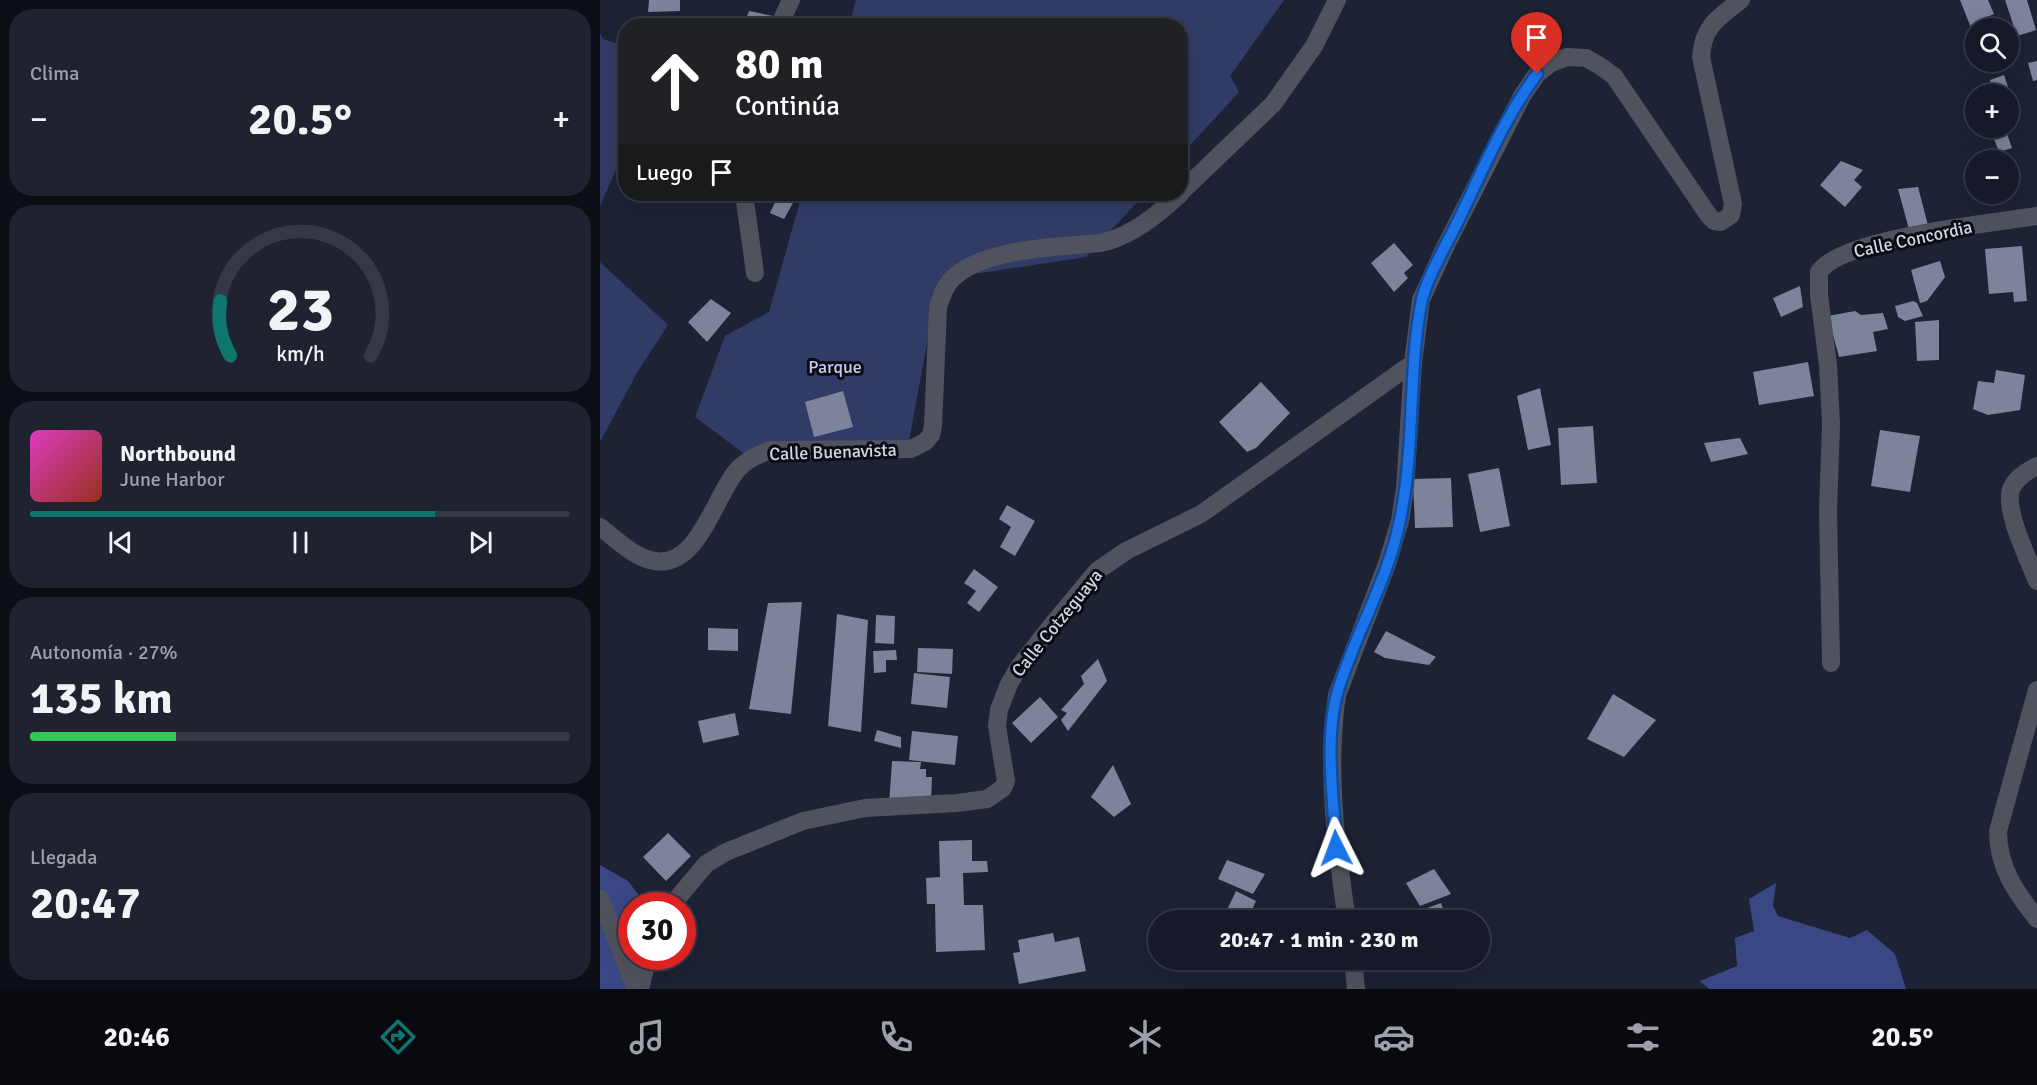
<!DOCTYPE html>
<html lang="es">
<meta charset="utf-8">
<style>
:root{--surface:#161a28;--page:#1f2330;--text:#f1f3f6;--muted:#9ea1a8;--line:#353845;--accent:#0f766e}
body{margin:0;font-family:Signika,sans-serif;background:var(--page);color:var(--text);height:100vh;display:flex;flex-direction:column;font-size:22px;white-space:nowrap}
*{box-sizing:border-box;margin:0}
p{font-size:20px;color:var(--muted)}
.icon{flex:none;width:33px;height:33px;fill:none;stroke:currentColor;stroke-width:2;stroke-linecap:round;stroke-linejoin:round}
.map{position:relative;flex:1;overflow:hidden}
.sheet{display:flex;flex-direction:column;gap:9px;padding:9px;background:#0c0e16;width:600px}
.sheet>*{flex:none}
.guide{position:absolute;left:18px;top:18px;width:570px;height:183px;border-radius:24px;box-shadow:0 6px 24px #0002,0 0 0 2px var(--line);background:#202124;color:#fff;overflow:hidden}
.controls{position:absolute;left:1365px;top:18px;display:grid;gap:12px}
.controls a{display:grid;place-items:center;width:54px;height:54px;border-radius:50%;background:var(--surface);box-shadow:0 6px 24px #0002,0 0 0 2px var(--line);font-size:30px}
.speed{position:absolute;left:18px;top:892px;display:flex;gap:12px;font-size:30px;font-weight:700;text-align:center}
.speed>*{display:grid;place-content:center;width:78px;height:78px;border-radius:50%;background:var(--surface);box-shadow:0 6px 24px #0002,0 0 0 2px var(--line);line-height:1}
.speed .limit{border:9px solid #d22;background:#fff;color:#111}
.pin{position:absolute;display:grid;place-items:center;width:51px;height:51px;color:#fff;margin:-62px -26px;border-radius:50% 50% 50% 0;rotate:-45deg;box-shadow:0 0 6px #0007}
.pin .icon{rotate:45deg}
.me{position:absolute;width:66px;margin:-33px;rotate:357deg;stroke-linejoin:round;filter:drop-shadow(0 0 4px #0008)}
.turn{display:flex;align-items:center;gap:21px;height:126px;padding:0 18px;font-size:27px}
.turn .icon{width:78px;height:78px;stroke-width:2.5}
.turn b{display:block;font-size:42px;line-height:51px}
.then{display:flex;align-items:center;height:57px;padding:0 18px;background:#0003;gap:12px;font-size:22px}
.big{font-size:45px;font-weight:700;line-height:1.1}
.sheet .widget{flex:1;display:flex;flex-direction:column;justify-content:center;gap:9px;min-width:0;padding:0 21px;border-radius:24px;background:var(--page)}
.sheet .dial{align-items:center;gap:0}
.dial svg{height:156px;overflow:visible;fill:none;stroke:var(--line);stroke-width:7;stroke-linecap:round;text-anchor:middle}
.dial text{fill:var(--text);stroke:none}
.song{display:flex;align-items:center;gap:18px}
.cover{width:72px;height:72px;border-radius:9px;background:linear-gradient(135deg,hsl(310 70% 55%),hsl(10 70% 35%))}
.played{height:6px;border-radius:3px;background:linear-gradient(90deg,var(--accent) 75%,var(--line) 75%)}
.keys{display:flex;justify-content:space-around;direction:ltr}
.heat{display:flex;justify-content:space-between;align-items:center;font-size:33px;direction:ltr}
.charge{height:9px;border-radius:4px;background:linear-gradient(90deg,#34c759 27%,var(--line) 0)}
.trip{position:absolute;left:548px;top:910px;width:342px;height:60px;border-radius:30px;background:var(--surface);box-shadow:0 6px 24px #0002,0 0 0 2px var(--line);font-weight:700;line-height:60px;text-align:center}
.dock{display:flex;height:96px;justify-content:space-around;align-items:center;background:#090a10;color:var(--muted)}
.dock .icon{width:42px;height:42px}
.dock .selected{color:var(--accent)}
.dock b{font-size:27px;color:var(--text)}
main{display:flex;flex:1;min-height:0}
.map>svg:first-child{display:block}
.green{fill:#313c66}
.forest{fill:#394785}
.building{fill:#7c839a}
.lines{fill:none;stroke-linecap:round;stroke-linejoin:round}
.minor{stroke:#50535d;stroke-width:18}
.route-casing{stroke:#114b97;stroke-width:15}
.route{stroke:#1a73e8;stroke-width:10}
.labels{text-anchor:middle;stroke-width:6;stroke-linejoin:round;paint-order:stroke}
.street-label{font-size:18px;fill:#d3d7e4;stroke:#0a0c14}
.park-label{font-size:18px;fill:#c1cdf2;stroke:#0a0c14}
</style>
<main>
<section class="sheet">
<div class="widget"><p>Clima</p>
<div class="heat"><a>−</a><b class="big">20.5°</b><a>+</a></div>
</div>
<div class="widget dial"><svg viewBox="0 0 100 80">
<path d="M14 69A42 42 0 1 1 86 69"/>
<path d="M14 69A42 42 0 0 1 9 41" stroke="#0f766e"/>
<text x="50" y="56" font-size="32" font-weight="700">23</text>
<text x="50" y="72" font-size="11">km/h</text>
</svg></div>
<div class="widget">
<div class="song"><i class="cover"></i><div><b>Northbound</b><p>June Harbor</p></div></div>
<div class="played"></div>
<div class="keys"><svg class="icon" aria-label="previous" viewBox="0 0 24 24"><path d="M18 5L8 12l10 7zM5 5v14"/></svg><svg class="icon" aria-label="pause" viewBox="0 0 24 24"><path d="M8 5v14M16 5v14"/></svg><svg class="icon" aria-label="next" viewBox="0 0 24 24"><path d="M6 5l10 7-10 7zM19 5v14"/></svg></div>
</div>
<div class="widget"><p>Autonomía · 27%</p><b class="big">135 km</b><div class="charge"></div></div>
<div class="widget"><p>Llegada</p><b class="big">20:47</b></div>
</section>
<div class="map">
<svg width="1437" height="989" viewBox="0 0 1437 989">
<rect width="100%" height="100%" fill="#1d2235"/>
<path class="green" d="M 256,0 L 684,0 L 630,76 L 639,92 L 581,155 L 580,26 L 249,25 Z
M 0,33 L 3,39 L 26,46 L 26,136 L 22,156 L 0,206 Z
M 202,194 L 545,194 L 486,257 L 361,276 L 334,305 L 307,452 L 150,458 L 95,417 L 125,336 L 169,312 Z
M 0,262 L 68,325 L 38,371 L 0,442 Z"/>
<path class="forest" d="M 0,865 L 28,881 L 38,894 L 46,897 L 43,906 L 32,906 L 32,957 L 35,957 L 44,989 L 0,989 Z
M 1176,883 L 1173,906 L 1178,916 L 1250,938 L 1267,930 L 1295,954 L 1306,989 L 1109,989 L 1100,981 L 1137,966 L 1135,938 L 1154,931 L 1149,899 Z"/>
<path class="building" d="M 49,0 L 80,0 L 80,11 L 48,12 Z
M 1360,0 L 1388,0 L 1394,14 L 1387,17 L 1392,28 L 1376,28 L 1375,38 Z
M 1405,0 L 1427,0 L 1436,30 L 1417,36 Z
M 149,11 L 188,19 L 185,26 L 161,26 L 145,22 Z
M 1437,61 L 1437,80 L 1433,81 L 1428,63 Z
M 1404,75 L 1409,90 L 1394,94 L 1390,80 Z
M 1412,98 L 1418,113 L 1408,116 L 1408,99 Z
M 1390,128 L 1405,128 L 1412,148 L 1399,152 Z
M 1241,161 L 1263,170 L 1254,180 L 1262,187 L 1245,207 L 1220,185 Z
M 1318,187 L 1329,229 L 1310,233 L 1298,189 Z
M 179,194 L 198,194 L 184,219 L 170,213 Z
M 794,243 L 813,265 L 804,273 L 808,278 L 794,292 L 771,263 Z
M 1422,246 L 1427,301 L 1414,302 L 1413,292 L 1389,294 L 1385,249 Z
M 1340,261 L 1345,277 L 1327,301 L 1320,303 L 1311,270 Z
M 1200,286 L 1203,307 L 1181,317 L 1173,298 Z
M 111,299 L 131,313 L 107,342 L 88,322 Z
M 1313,301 L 1317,303 L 1323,316 L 1305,321 L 1298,317 L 1295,306 Z
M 1255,311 L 1261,315 L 1283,313 L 1288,329 L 1273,332 L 1277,351 L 1239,357 L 1228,316 Z
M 1339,320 L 1339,360 L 1317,361 L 1315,322 Z
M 1208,362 L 1214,396 L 1159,405 L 1153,372 Z
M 1396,370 L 1425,375 L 1420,410 L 1388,415 L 1373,409 L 1378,381 L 1394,383 Z
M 661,382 L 690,413 L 656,448 L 647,452 L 619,422 Z
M 940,388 L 951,445 L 928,450 L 917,396 Z
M 243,391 L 253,427 L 214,437 L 205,402 Z
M 993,426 L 997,483 L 961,485 L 958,428 Z
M 1280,430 L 1320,436 L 1310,492 L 1271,486 Z
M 1140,438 L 1148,454 L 1111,462 L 1104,443 Z
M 899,468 L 910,526 L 880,532 L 868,474 Z
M 851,478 L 853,527 L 815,528 L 813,479 Z
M 407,505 L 435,521 L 415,556 L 400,547 L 411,527 L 399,519 Z
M 374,569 L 398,587 L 379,612 L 367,603 L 376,591 L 364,583 Z
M 202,602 L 191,714 L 149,709 L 168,603 Z
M 237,614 L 268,620 L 261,732 L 228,726 Z
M 276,615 L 295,616 L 294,644 L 275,643 Z
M 108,628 L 138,629 L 138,651 L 108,650 Z
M 786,631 L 836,657 L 829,665 L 785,658 L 774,652 Z
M 318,648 L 353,649 L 352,674 L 317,672 Z
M 296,650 L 297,660 L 286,660 L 286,672 L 274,673 L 273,651 Z
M 498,659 L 507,681 L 468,731 L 461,720 L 467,713 L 461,710 L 484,684 L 481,676 Z
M 314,673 L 350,677 L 347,708 L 311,704 Z
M 1013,694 L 1056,720 L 1024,757 L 987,739 Z
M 440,697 L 458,717 L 431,743 L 412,723 Z
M 135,713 L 139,735 L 103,743 L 98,721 Z
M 277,730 L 301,737 L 301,748 L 274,741 Z
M 312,731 L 358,736 L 355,765 L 309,760 Z
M 292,761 L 321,762 L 320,769 L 326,769 L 326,777 L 332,777 L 331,801 L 289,806 Z
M 513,765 L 531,804 L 514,817 L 491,797 Z
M 68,833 L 91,856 L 66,881 L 43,857 Z
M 372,840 L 372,861 L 387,861 L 388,872 L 363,873 L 364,905 L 383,905 L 385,950 L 336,952 L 335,904 L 327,904 L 326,878 L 340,877 L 339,841 Z
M 627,860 L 665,874 L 653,894 L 618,879 Z
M 834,869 L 851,894 L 820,906 L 806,883 Z
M 636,891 L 656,901 L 647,921 L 625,914 Z
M 841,903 L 848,921 L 817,921 L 814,913 Z
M 453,933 L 455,942 L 479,937 L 486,971 L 419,984 L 413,953 L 420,952 L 418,940 Z
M 700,960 L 737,960 L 738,962 L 703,971 Z"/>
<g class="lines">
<path class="minor" d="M 179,26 L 191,0
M 580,193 L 673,104 L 714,46 L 737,0
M 144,194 L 155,273
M 1437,466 C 1428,471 1417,477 1412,487 C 1402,507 1429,560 1437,581
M 0,527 C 15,538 31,555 50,560 C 98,574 114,494 139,468 C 148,459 159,454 171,450 L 311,449 L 325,442 L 331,435 L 333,426 L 338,308 C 341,298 344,287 352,279 C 383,248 458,247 501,243 C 532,236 557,215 580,194
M 1231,663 L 1228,511 L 1231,424 L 1228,365 L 1219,295 L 1219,272 C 1241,238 1394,223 1437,216
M 1437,690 L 1398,831 C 1398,867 1415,891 1437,919
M 0,898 L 36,989
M 71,906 L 106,864 L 126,852 L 203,821 L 265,808 L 357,803 L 387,799 L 403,788 L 406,781 L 397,726 L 399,710 L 409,684 L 419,667 L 452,625 L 497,571 L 526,551 L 601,514 L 813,363
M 747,921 C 736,846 726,770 737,695 L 787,564 L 800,521 L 805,489 L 813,363 L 821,300 L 845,247 L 922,96 L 937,74 L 951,63 L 967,57 L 986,58 L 1000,66 L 1014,76 L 1109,216 L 1114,221 L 1121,222 L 1131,215 L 1133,204 L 1101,57 C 1103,26 1118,18 1141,0
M 753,960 L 756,989
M 40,989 L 48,957"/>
</g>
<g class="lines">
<g class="route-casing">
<path id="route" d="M 736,848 C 734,800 724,740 737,694 C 754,635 788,581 800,520 C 815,449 808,375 821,304 C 825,280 847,244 858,221 C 882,172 904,118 937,74"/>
</g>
<use href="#route" class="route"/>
</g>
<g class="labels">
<g class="street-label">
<text transform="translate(1313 239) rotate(-12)" y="6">Calle Concordia</text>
<text transform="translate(233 452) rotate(-2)" y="6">Calle Buenavista</text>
<text transform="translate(457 623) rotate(-51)" y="6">Calle Cotzeguaya</text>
</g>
<g class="park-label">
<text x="235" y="373">Parque</text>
</g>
</g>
</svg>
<div class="controls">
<a><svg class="icon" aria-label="search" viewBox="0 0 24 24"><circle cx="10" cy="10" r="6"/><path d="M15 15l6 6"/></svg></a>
<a>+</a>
<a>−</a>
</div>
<div class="speed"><div class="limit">30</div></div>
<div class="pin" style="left:937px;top:74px;background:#d93025"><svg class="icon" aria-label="arrive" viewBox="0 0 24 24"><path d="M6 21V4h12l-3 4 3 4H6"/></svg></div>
<svg class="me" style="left:736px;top:848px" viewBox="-20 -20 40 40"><path d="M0-17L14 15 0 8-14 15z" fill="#1a73e8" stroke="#fff" stroke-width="4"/></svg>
<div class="trip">20:47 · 1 min · 230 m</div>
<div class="guide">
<div class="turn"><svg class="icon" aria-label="ahead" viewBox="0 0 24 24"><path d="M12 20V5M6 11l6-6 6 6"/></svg><div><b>80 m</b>Continúa</div></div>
<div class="then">Luego<svg class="icon" aria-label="arrive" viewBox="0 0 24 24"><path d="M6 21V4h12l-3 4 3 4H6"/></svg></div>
</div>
</div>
</main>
<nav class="dock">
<b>20:46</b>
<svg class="icon selected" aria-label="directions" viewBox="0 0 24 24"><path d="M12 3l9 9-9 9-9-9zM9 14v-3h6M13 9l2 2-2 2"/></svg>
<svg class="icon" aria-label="music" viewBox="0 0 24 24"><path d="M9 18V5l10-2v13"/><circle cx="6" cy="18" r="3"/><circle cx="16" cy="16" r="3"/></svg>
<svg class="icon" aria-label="phone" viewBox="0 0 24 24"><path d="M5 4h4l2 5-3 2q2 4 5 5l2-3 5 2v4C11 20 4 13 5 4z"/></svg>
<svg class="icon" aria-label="climate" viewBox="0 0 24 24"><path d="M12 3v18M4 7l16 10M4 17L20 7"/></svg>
<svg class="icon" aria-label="car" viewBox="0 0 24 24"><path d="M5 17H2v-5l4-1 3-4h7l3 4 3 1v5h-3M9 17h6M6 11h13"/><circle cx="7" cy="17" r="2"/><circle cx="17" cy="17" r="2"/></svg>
<svg class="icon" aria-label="filters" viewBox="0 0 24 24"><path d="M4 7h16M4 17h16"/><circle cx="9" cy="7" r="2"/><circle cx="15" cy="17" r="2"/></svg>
<b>20.5°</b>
</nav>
